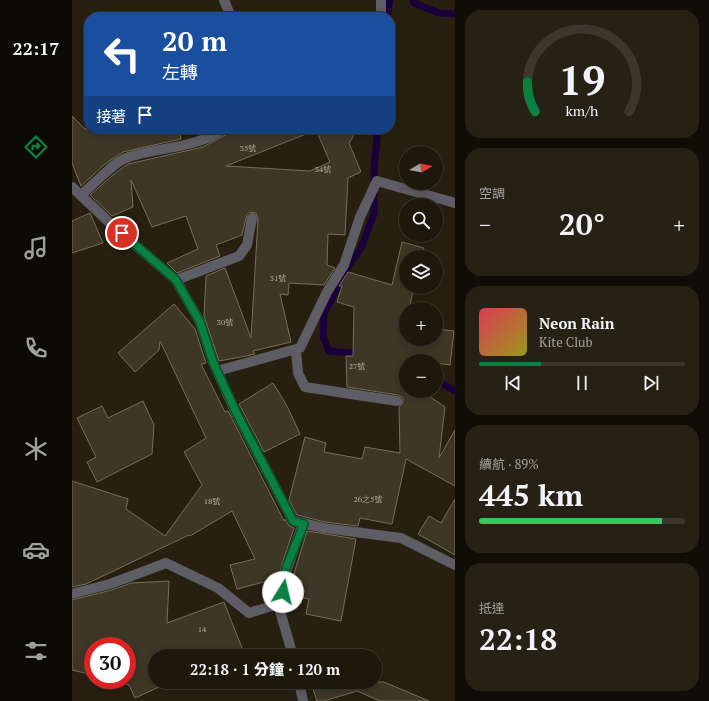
<!DOCTYPE html>
<html lang="zh-TW">
<meta charset="utf-8">
<style>
:root{--surface:#1d180c;--page:#252115;--text:#f1f3f6;--muted:#a0a09d;--line:#3b372d;--accent:#0b8043}
body{margin:0;font-family:"PT Serif","Noto Sans TC",serif;background:var(--page);color:var(--text);height:100vh;display:flex;flex-direction:column;font-size:15px;white-space:nowrap}
*{box-sizing:border-box;margin:0}
p{font-size:13px;color:var(--muted)}
.icon{flex:none;width:22px;height:22px;fill:none;stroke:currentColor;stroke-width:2;stroke-linecap:round;stroke-linejoin:round}
.map{position:relative;flex:1;overflow:hidden}
.drawer{display:flex;flex-direction:column;gap:10px;padding:10px;background:#100d07;width:254px}
.drawer>*{flex:none}
.hud{position:absolute;left:12px;top:12px;width:311px;height:122px;border-radius:16px;box-shadow:0 2px 10px #0003,0 0 0 1px var(--line);background:#1a4fa0;color:#fff;overflow:hidden}
.needle{width:26px;rotate:80deg}
.fabs{position:absolute;left:327px;top:146px;display:grid;gap:8px}
.fabs a{display:grid;place-items:center;width:44px;height:44px;border-radius:50%;background:var(--surface);box-shadow:0 2px 10px #0003,0 0 0 1px var(--line);font-size:20px}
.speed{position:absolute;left:12px;top:637px;display:flex;gap:8px;font-size:20px;font-weight:700;text-align:center}
.speed>*{display:grid;place-content:center;width:52px;height:52px;border-radius:50%;background:var(--surface);box-shadow:0 2px 10px #0003,0 0 0 1px var(--line);line-height:1}
.speed .limit{border:6px solid #d22;background:#fff;color:#111}
.pin{position:absolute;display:grid;place-items:center;width:34px;height:34px;color:#fff;margin:-17px;border:2px solid #fff;border-radius:50%;box-shadow:0 1px 4px #0007}
.me{position:absolute;width:44px;margin:-22px;rotate:9deg;stroke-linejoin:round;filter:drop-shadow(0 0 3px #0008)}
.turn{display:flex;align-items:center;gap:14px;height:84px;padding:0 12px;font-size:18px}
.turn .icon{width:52px;height:52px;stroke-width:2.5}
.turn b{display:block;font-size:28px;line-height:34px}
.then{display:flex;align-items:center;height:38px;padding:0 12px;background:#0003;gap:8px;font-size:15px}
.big{font-size:30px;font-weight:800;line-height:1.1}
.drawer .card{flex:1;display:flex;flex-direction:column;justify-content:center;gap:6px;min-width:0;padding:0 14px;border-radius:16px;background:var(--page)}
.drawer .dial{align-items:center;gap:0}
.dial svg{height:104px;overflow:visible;fill:none;stroke:var(--line);stroke-width:7;stroke-linecap:round;text-anchor:middle}
.dial text{fill:var(--text);stroke:none}
.song{display:flex;align-items:center;gap:12px}
.cover{width:48px;height:48px;border-radius:6px;background:linear-gradient(135deg,hsl(350 70% 55%),hsl(60 70% 35%))}
.played{height:4px;border-radius:2px;background:linear-gradient(90deg,var(--accent) 30%,var(--line) 30%)}
.keys{display:flex;justify-content:space-around;direction:ltr}
.heat{display:flex;justify-content:space-between;align-items:center;font-size:22px;direction:ltr}
.charge{height:6px;border-radius:3px;background:linear-gradient(90deg,#34c759 89%,var(--line) 0)}
.trip{position:absolute;left:76px;top:649px;width:234px;height:40px;border-radius:20px;background:var(--surface);box-shadow:0 2px 10px #0003,0 0 0 1px var(--line);font-weight:800;line-height:40px;text-align:center}
main{display:flex;flex:1;min-height:0}
.tabs{display:flex;flex-direction:column;width:72px;justify-content:space-around;align-items:center;background:#0c0a05;color:var(--muted)}
.tabs .icon{width:28px;height:28px}
.tabs .on{color:var(--accent)}
.tabs b{font-size:18px;color:var(--text)}
.map>svg:first-child{display:block}
.lines{fill:none;stroke-linecap:round;stroke-linejoin:round}
.stream{stroke:#19003a;stroke-width:7}
.building{fill:#3e3726;stroke:#756e5b;fill-rule:evenodd}
.minor{stroke:#5e5c64;stroke-width:10}
.route-casing{stroke:#07532c;stroke-width:10}
.route{stroke:#0b8043;stroke-width:7}
.labels{text-anchor:middle;stroke-width:4;stroke-linejoin:round;paint-order:stroke}
.number-label{font-size:8px;fill:#b1aca0}
</style>
<main>
<nav class="tabs">
<b>22:17</b>
<svg class="icon on" aria-label="directions" viewBox="0 0 24 24"><path d="M12 3l9 9-9 9-9-9zM9 14v-3h6M13 9l2 2-2 2"/></svg>
<svg class="icon" aria-label="music" viewBox="0 0 24 24"><path d="M9 18V5l10-2v13"/><circle cx="6" cy="18" r="3"/><circle cx="16" cy="16" r="3"/></svg>
<svg class="icon" aria-label="phone" viewBox="0 0 24 24"><path d="M5 4h4l2 5-3 2q2 4 5 5l2-3 5 2v4C11 20 4 13 5 4z"/></svg>
<svg class="icon" aria-label="climate" viewBox="0 0 24 24"><path d="M12 3v18M4 7l16 10M4 17L20 7"/></svg>
<svg class="icon" aria-label="car" viewBox="0 0 24 24"><path d="M5 17H2v-5l4-1 3-4h7l3 4 3 1v5h-3M9 17h6M6 11h13"/><circle cx="7" cy="17" r="2"/><circle cx="17" cy="17" r="2"/></svg>
<svg class="icon" aria-label="filters" viewBox="0 0 24 24"><path d="M4 7h16M4 17h16"/><circle cx="9" cy="7" r="2"/><circle cx="15" cy="17" r="2"/></svg>
</nav>
<div class="map">
<svg width="383" height="701" viewBox="0 0 383 701">
<rect width="100%" height="100%" fill="#272010"/>
<g class="lines">
<path class="stream" d="M 341,0 L 342,3 L 367,13 L 383,14
M 315,17 L 318,0
M 291,354 L 257,351 L 251,336 L 252,314 L 277,265 L 289,248 L 302,214 L 302,168 L 306,129
M 364,380 L 383,391"/>
</g>
<path class="building" d="M 0,116 L 13,129 L 107,129 L 109,139 L 51,152 L 33,164 L 9,186 L 0,163 Z
M 171,129 L 286,129 L 277,143 L 289,172 L 276,178 L 273,235 L 256,234 L 255,265 L 263,268 L 252,285 L 217,283 L 216,295 L 208,294 L 219,342 L 181,351 L 183,354 L 174,356 L 147,361 L 132,316 L 134,276 L 153,268 L 179,338 L 186,219 L 184,213 L 178,212 L 175,214 L 170,235 L 144,245 L 148,256 L 105,273 L 95,263 L 126,249 L 114,216 L 80,227 L 59,180 L 61,207 L 40,216 L 18,195 L 42,174 L 56,164 L 131,147 L 155,134 ZM 244,130 L 258,162 L 238,171 L 154,166 Z
M 18,213 L 31,243 L 0,253 L 0,221 Z
M 330,242 L 352,248 L 350,257 L 334,257 L 334,287 L 342,287 L 337,309 L 334,309 L 332,325 L 334,326 L 334,339 L 364,339 L 364,329 L 382,331 L 378,365 L 364,363 L 364,361 L 334,361 L 334,391 L 357,391 L 357,396 L 373,407 L 367,458 L 383,430 L 383,486 L 334,459 L 320,524 L 288,518 L 286,526 L 253,522 L 225,515 L 217,500 L 233,437 L 254,443 L 252,452 L 290,459 L 293,447 L 328,453 L 327,407 L 331,402 L 331,398 L 326,395 L 275,387 L 274,356 L 281,356 L 282,307 L 265,302 L 270,286 L 267,286 L 276,272 L 320,285 Z
M 102,304 L 123,329 L 134,363 L 129,364 L 153,412 L 156,411 L 212,521 L 213,519 L 217,526 L 222,528 L 209,567 L 207,578 L 165,589 L 158,565 L 183,559 L 160,511 L 118,536 L 117,535 L 14,584 L 0,587 L 0,481 L 56,499 L 54,509 L 93,536 L 130,485 L 112,452 L 134,438 L 88,341 L 87,350 L 63,372 L 46,353 Z
M 201,383 L 215,406 L 228,434 L 192,452 L 167,404 Z
M 71,401 L 82,425 L 80,454 L 25,482 L 15,462 L 24,457 L 5,418 L 30,406 L 36,418 Z
M 383,499 L 383,555 L 346,534 L 357,516 L 369,523 Z
M 235,531 L 284,539 L 269,621 L 234,614 L 237,599 L 227,597 L 230,581 L 220,580 Z
M 97,581 L 95,623 L 152,602 L 170,648 L 153,656 L 83,656 L 83,682 L 98,682 L 63,698 L 57,685 L 39,680 L 55,680 L 55,646 L 21,646 L 21,675 L 0,670 L 0,600 L 40,590 L 59,583 Z
M 252,682 L 312,682 L 357,701 L 308,701 L 285,691 L 252,701 L 245,701 L 240,686 Z"/>
<g class="lines">
<path class="minor" d="M 152,0 L 159,17
M 309,17 L 309,0
M 0,187 L 39,224 L 104,280 L 128,322 L 141,362 L 163,411 L 221,521 L 252,528 L 329,538 L 383,565
M 9,195 C 20,186 42,162 54,158 C 83,147 125,149 151,129
M 104,280 L 167,256 L 175,245 L 180,218
M 224,350 L 226,373 L 233,387 L 325,401
M 145,371 L 228,348 L 255,292 L 272,265 L 288,217 L 305,181 L 383,203
M 0,594 L 38,584 L 94,563 L 146,588 L 177,613 L 206,604
M 221,656 L 206,604 L 211,593 L 215,569 L 231,523
M 227,682 L 231,701"/>
</g>
<g class="lines">
<g class="route-casing">
<path id="route" d="M 50,233 L 104,280 L 128,322 L 141,362 L 164,412 L 221,521 L 232,524 L 214,568 L 211,592"/>
</g>
<use href="#route" class="route"/>
</g>
<g class="labels">
<g class="number-label">
<text x="176" y="151">35號</text>
<text x="251" y="172">34號</text>
<text x="206" y="281">31號</text>
<text x="153" y="325">30號</text>
<text x="285" y="369">27號</text>
<text x="296" y="502">26之5號</text>
<text x="140" y="504">18號</text>
<text x="130" y="632">14</text>
</g>
</g>
</svg>
<div class="fabs">
<a><svg class="needle" viewBox="-14 -14 28 28"><path d="M0-13l5 13h-10z" fill="#e53935"/><path d="M0 13l5-13h-10z" fill="#a0a09d"/></svg></a>
<a><svg class="icon" aria-label="search" viewBox="0 0 24 24"><circle cx="10" cy="10" r="6"/><path d="M15 15l6 6"/></svg></a>
<a><svg class="icon" aria-label="layers" viewBox="0 0 24 24"><path d="M12 4l9 5-9 5-9-5zM3 14l9 5 9-5"/></svg></a>
<a>+</a>
<a>−</a>
</div>
<div class="speed"><div class="limit">30</div></div>
<div class="pin" style="left:50px;top:233px;background:#d93025"><svg class="icon" aria-label="arrive" viewBox="0 0 24 24"><path d="M6 21V4h12l-3 4 3 4H6"/></svg></div>
<svg class="me" style="left:211px;top:592px" viewBox="-20 -20 40 40"><circle r="19" fill="#fff"/><path d="M0-13L10 11 0 6-10 11z" fill="#0b8043"/></svg>
<div class="trip">22:18 · 1 分鐘 · 120 m</div>
<div class="hud">
<div class="turn"><svg class="icon" aria-label="left" viewBox="0 0 24 24"><path d="M17 20v-9H6M10 6l-5 5 5 5"/></svg><div><b>20 m</b>左轉</div></div>
<div class="then">接著<svg class="icon" aria-label="arrive" viewBox="0 0 24 24"><path d="M6 21V4h12l-3 4 3 4H6"/></svg></div>
</div>
</div>
<section class="drawer">
<div class="card dial"><svg viewBox="0 0 100 80">
<path d="M14 69A42 42 0 1 1 86 69"/>
<path d="M14 69A42 42 0 0 1 8 46" stroke="#0b8043"/>
<text x="50" y="56" font-size="32" font-weight="700">19</text>
<text x="50" y="72" font-size="11">km/h</text>
</svg></div>
<div class="card"><p>空調</p>
<div class="heat"><a>−</a><b class="big">20°</b><a>+</a></div>
</div>
<div class="card">
<div class="song"><i class="cover"></i><div><b>Neon Rain</b><p>Kite Club</p></div></div>
<div class="played"></div>
<div class="keys"><svg class="icon" aria-label="previous" viewBox="0 0 24 24"><path d="M18 5L8 12l10 7zM5 5v14"/></svg><svg class="icon" aria-label="pause" viewBox="0 0 24 24"><path d="M8 5v14M16 5v14"/></svg><svg class="icon" aria-label="next" viewBox="0 0 24 24"><path d="M6 5l10 7-10 7zM19 5v14"/></svg></div>
</div>
<div class="card"><p>續航 · 89%</p><b class="big">445 km</b><div class="charge"></div></div>
<div class="card"><p>抵達</p><b class="big">22:18</b></div>
</section>
</main>
